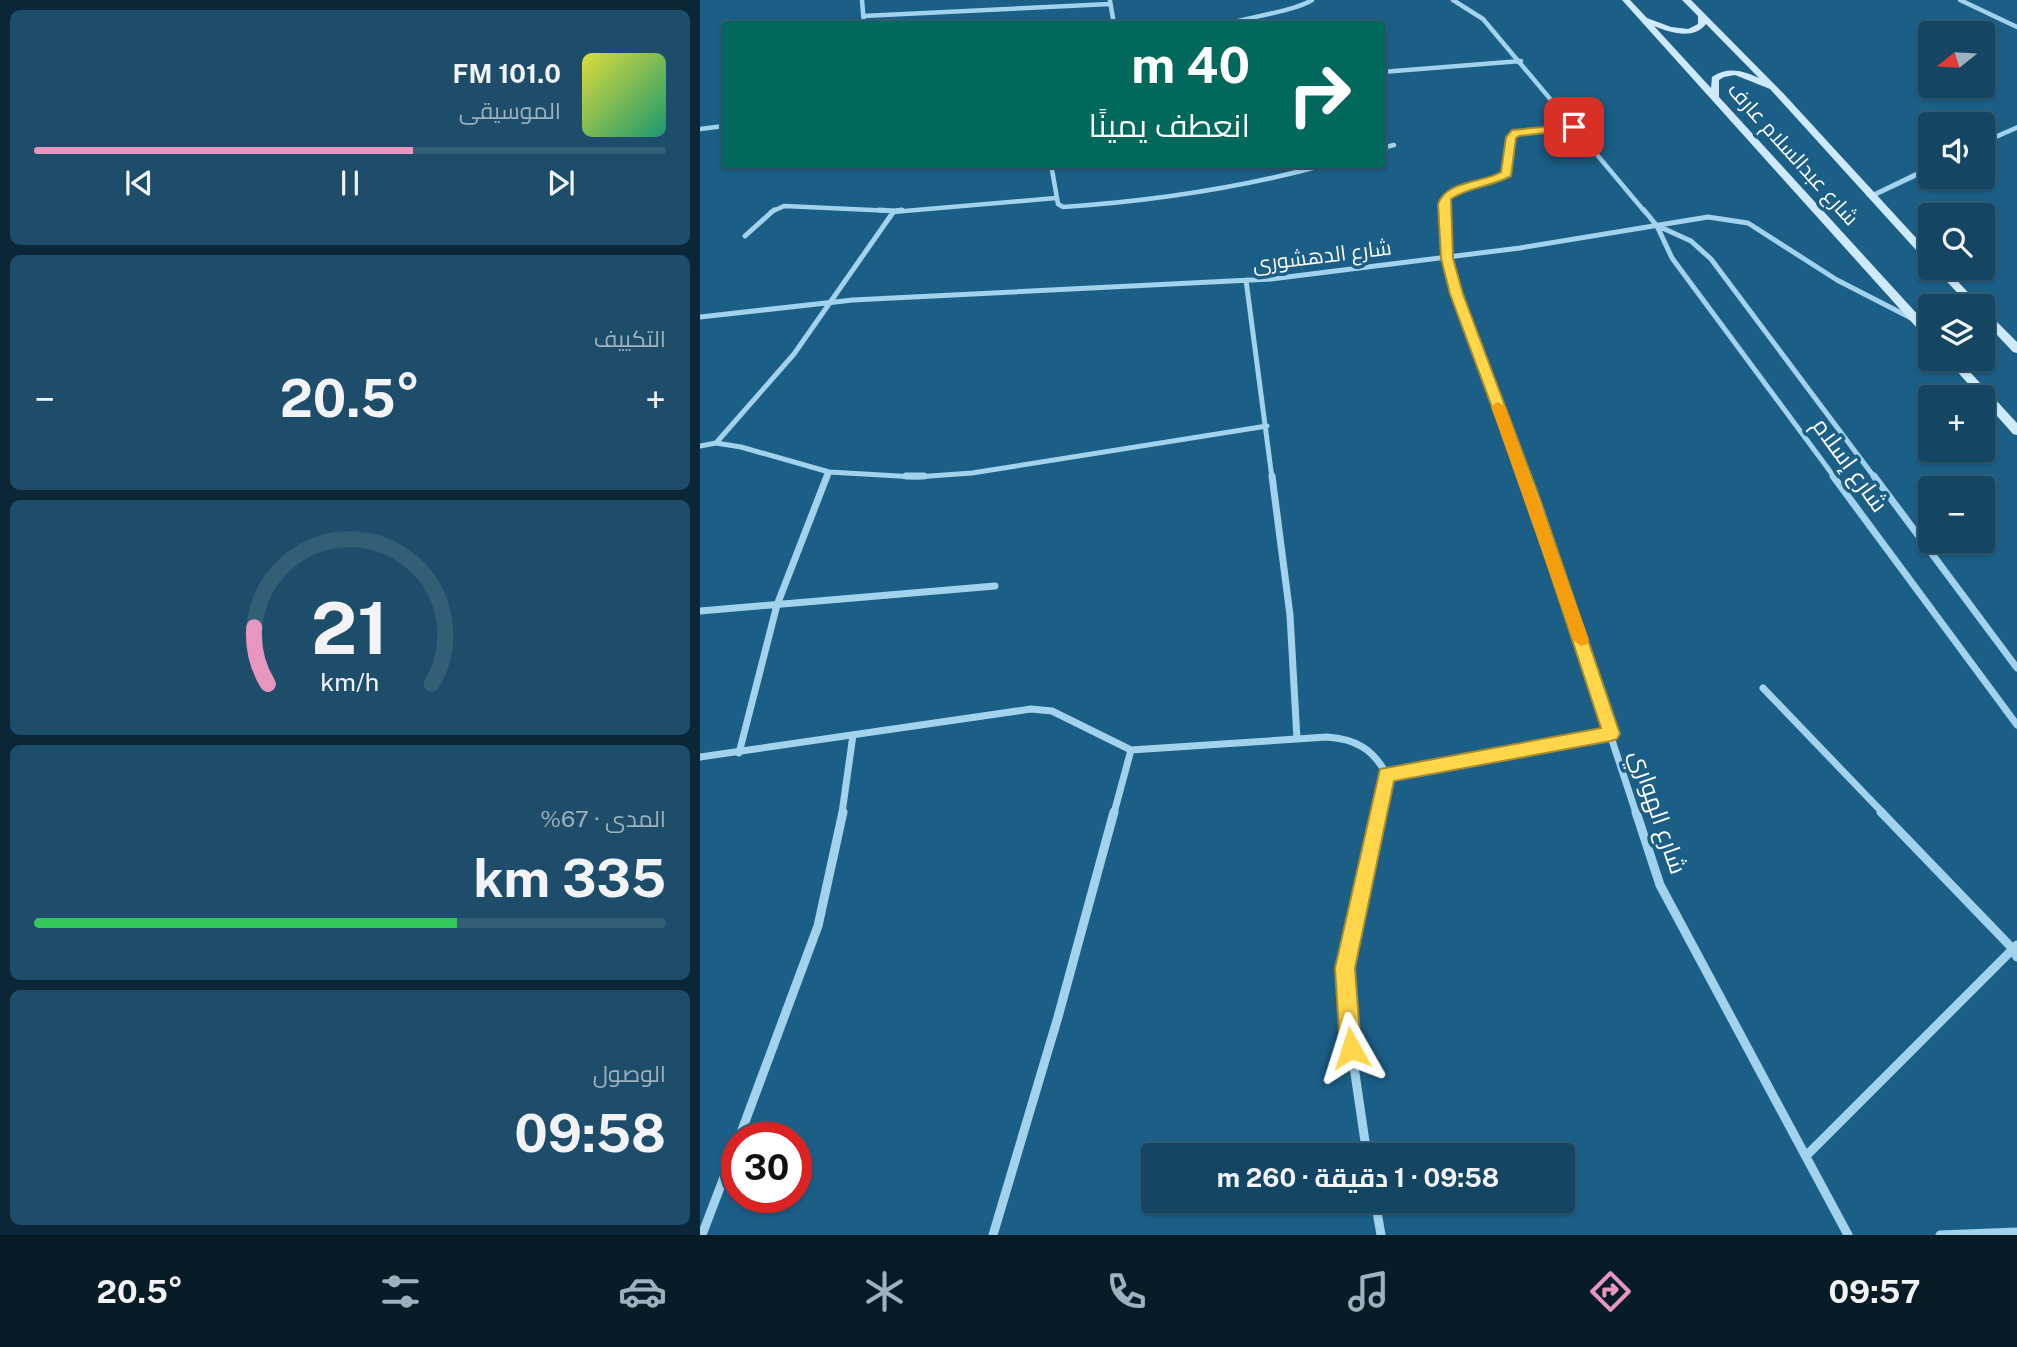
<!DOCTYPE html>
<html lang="ar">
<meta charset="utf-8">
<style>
:root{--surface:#144664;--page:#1d4d6a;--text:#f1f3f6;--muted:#9db1bf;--line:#335e78;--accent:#e797bd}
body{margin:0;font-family:"Public Sans",Cairo,sans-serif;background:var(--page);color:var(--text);direction:rtl;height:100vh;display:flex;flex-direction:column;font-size:26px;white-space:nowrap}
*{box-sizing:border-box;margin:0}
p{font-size:23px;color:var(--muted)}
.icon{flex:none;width:38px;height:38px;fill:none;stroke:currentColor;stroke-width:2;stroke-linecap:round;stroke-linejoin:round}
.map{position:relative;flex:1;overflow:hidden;direction:ltr}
.details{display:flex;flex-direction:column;gap:10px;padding:10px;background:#0b2637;width:700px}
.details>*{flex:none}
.guide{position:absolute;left:21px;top:21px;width:665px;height:147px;border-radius:7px;box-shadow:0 2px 5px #0004,0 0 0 2px var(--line);direction:rtl;background:#00695c;color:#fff;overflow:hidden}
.needle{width:46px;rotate:252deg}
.tools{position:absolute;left:1218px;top:21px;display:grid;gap:14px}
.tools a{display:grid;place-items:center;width:77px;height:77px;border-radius:7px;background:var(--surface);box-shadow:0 2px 5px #0004,0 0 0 2px var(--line);font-size:35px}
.speed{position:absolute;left:21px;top:1122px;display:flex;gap:14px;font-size:35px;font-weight:700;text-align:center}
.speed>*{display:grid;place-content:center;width:91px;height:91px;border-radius:50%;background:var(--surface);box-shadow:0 2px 5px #0004,0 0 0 2px var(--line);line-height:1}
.speed .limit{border:10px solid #d22;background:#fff;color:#111}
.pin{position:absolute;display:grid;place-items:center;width:60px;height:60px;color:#fff;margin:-30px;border-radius:14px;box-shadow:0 4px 10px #0006}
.me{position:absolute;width:77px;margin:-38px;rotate:354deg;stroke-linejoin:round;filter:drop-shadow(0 0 5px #0008)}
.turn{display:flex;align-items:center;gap:24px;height:147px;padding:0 21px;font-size:32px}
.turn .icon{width:91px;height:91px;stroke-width:2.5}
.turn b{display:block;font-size:49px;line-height:60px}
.big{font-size:52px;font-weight:700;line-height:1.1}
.details .widget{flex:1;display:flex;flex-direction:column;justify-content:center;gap:10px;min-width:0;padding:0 24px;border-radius:10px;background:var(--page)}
.details .dial{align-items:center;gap:0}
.dial svg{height:182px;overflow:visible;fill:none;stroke:var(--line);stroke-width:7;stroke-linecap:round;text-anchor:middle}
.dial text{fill:var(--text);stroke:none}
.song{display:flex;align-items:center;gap:21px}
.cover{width:84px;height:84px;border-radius:10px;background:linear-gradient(135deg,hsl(60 70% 55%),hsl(160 70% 35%))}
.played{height:7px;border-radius:4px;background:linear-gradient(90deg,var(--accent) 60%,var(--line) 60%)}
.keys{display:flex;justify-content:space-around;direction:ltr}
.heat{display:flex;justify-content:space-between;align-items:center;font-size:38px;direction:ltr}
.charge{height:10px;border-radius:5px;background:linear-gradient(90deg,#34c759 67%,var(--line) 0)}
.trip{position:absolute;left:441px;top:1143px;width:434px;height:70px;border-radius:7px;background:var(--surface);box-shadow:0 2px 5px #0004,0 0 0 2px var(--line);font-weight:700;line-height:70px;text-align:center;direction:rtl}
.tabs{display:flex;height:112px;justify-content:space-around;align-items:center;background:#081c28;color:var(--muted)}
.tabs .icon{width:49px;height:49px}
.tabs .on{color:var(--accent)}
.tabs b{font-size:32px;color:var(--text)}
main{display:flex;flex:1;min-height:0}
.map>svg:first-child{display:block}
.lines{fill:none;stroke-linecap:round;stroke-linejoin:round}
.minor-far3{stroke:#a2d2ec;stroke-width:4.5}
.minor-far2{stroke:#a2d2ec;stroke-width:5}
.minor-far1{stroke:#a2d2ec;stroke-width:7}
.minor{stroke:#a2d2ec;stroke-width:9}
.tertiary{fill:#a2d2ec;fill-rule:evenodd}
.secondary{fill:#cee9f9;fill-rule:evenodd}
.route{fill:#ffd54a;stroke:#a68a30;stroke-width:2}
.slow{fill:#f59e0b}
.labels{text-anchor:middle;stroke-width:7;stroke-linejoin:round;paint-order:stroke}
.far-street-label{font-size:21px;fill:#fff;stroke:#1b5e86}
.street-label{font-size:24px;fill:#fff;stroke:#1b5e86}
</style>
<main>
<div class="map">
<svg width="1317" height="1235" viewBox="0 0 1317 1235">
<rect width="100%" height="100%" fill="#1b5e86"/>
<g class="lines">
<path class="minor-far3" d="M 162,0 L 164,24
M 753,0 L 783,19 L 945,212
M 1260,0 L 1317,27
M 410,1 L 414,24
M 163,16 L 410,4
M 526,24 C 549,17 595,11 612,0
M 682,72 L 821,61
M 0,129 L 24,126
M 682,148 L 694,145
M 351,164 L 358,204 L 363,207 C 453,201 541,188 628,164
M 71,212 L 84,206 L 194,211
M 193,212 L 356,198
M 746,212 L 746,198 C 764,183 788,186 807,174 L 811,137 L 816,133 L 874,127"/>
<path class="minor-far2" d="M 179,210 L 194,211
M 746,210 L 747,258 L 756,294 L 825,478
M 944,210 L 957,226 L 972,258 L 1135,478
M 958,226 L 991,241 L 1011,259 L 1175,478
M 45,236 L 74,210
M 546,280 L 572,478
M 0,317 L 153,300 L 571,279 L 820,248 L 1008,217 L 1048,223 L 1137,280 L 1213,319
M 16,443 L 94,354 L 194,211 L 202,210
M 0,446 L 16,443 L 41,447 L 129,472 L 216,477 L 272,473 L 567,426
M 127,478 L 129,472"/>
<path class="minor-far1" d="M 206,476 L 224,476
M 572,476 L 590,615 L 597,739
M 825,476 L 936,813
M 1133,476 L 1317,725
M 1174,476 L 1317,668
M 0,611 L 295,586
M 1063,688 L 1183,813
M 39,753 L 77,605 L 127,476
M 0,757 L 331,709 L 352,711 L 431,750 L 627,737 C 656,739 673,749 687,775 L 679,813
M 687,775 L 911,734
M 142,813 L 153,735
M 414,813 L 431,750"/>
<path class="minor" d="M 936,812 L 960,885 L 1148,1235
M 1181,812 L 1313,949 L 1317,957
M 39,1138 L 118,926 L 143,812
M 667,1155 L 648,1026 L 645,968 L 679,812
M 1107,1155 L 1317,945
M 675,1200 L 681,1235
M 2,1235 L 37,1143
M 293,1235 L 358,1017 L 414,812
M 1240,1235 L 1317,1232"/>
<path class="tertiary" d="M 1317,125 L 1317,130 L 1283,145 L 1283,140 Z
M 1230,165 L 1230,171 L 1173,198 L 1166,196 Z"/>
<path class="secondary" d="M 922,0 L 930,0 L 947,18 L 971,27 L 988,29 L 998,24 L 998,16 L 982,0 L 991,0 L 1083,93 L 1230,253 L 1230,262 L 1226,261 L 1070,89 L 1035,75 L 1024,77 L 1019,80 L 1019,97 L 1230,328 L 1230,338 L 1226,338 ZM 1006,24 L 1059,78 C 1043,71 1028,66 1012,77 L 1011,88 L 954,26 C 971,33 994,40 1006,24 Z
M 1234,268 L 1245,268 L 1281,306 L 1270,306 Z
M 1283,311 L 1287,312 L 1317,342 L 1317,353 L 1313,352 L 1283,320 Z
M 1246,359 L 1258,359 L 1317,423 L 1317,435 L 1313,434 L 1283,400 L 1283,397 L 1280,397 Z"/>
</g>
<path class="route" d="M 874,124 L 878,125 L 878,129 L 819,136 L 816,138 L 811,176 C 791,187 769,187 751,199 L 753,258 L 763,294 L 840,499 L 920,734 L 917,739 L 911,741 L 694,781 L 655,968 L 661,1048 L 658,1055 L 651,1058 L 644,1055 L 640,1048 L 635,968 L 680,769 L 901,728 L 826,499 L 750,294 L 741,258 L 738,204 C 746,180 783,183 801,172 L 806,137 L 812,130 Z"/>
<path class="slow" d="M 798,402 L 805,406 L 889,640 L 887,644 L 881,646 L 873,640 L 791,406 Z"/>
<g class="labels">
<g class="far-street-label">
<text transform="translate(1093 154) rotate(48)" y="7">شارع عبدالسلام عارف</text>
<text transform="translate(622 256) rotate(-7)" y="7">شارع الدهشورى</text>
</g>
<g class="street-label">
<text transform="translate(1150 465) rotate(54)" y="8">شارع إسلام</text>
<text transform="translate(958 812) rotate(71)" y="8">شارع الهواري</text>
</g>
</g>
</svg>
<div class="tools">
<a><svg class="needle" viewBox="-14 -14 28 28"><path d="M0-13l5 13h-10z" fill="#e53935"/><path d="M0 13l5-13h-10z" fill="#9db1bf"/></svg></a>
<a><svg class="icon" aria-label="sound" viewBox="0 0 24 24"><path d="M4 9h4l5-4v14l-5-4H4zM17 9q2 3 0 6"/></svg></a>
<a><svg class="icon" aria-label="search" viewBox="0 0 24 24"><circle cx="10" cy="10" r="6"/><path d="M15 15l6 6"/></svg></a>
<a><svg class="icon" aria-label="layers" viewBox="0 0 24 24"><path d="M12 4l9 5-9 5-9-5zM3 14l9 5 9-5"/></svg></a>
<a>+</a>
<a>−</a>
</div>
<div class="speed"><div class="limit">30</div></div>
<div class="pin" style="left:874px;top:127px;background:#d93025"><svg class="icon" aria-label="arrive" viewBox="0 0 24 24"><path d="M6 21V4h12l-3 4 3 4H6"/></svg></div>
<svg class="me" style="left:651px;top:1048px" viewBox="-20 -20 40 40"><path d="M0-17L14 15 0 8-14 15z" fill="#ffd54a" stroke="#fff" stroke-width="4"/></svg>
<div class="trip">09:58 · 1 دقيقة · 260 m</div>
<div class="guide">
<div class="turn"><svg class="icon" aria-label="right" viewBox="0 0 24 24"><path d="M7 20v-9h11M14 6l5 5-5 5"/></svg><div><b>40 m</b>انعطف يمينًا</div></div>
</div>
</div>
<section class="details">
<div class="widget">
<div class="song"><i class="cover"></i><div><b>101.0 FM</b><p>الموسيقى</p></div></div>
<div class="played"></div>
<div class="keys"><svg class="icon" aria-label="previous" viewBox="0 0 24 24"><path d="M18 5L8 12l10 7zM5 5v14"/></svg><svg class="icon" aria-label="pause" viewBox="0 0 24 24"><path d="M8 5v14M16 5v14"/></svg><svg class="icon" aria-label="next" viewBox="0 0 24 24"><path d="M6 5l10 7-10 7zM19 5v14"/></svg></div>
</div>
<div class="widget"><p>التكييف</p>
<div class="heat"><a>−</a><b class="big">20.5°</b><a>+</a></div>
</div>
<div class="widget dial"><svg viewBox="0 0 100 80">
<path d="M14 69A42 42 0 1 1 86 69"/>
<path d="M14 69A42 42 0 0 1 8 44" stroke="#e797bd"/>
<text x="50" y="56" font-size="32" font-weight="700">21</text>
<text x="50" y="72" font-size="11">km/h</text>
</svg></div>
<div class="widget"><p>المدى · 67%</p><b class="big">335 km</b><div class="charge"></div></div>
<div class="widget"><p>الوصول</p><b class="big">09:58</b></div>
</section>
</main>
<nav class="tabs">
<b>09:57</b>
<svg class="icon on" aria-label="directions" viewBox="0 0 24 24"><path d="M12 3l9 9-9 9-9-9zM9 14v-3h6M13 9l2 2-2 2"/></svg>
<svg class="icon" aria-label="music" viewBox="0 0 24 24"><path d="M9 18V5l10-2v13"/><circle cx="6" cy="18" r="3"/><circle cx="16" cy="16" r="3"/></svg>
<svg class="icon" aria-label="phone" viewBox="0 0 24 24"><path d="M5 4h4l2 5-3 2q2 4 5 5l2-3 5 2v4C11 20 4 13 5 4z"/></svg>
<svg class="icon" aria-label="climate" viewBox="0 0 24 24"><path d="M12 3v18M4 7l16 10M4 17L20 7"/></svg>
<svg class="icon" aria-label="car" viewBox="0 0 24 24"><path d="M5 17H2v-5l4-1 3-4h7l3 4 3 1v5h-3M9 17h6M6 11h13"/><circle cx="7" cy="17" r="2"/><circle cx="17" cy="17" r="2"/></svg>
<svg class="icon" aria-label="filters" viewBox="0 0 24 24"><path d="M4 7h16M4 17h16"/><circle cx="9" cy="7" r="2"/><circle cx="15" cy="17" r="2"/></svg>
<b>20.5°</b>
</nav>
